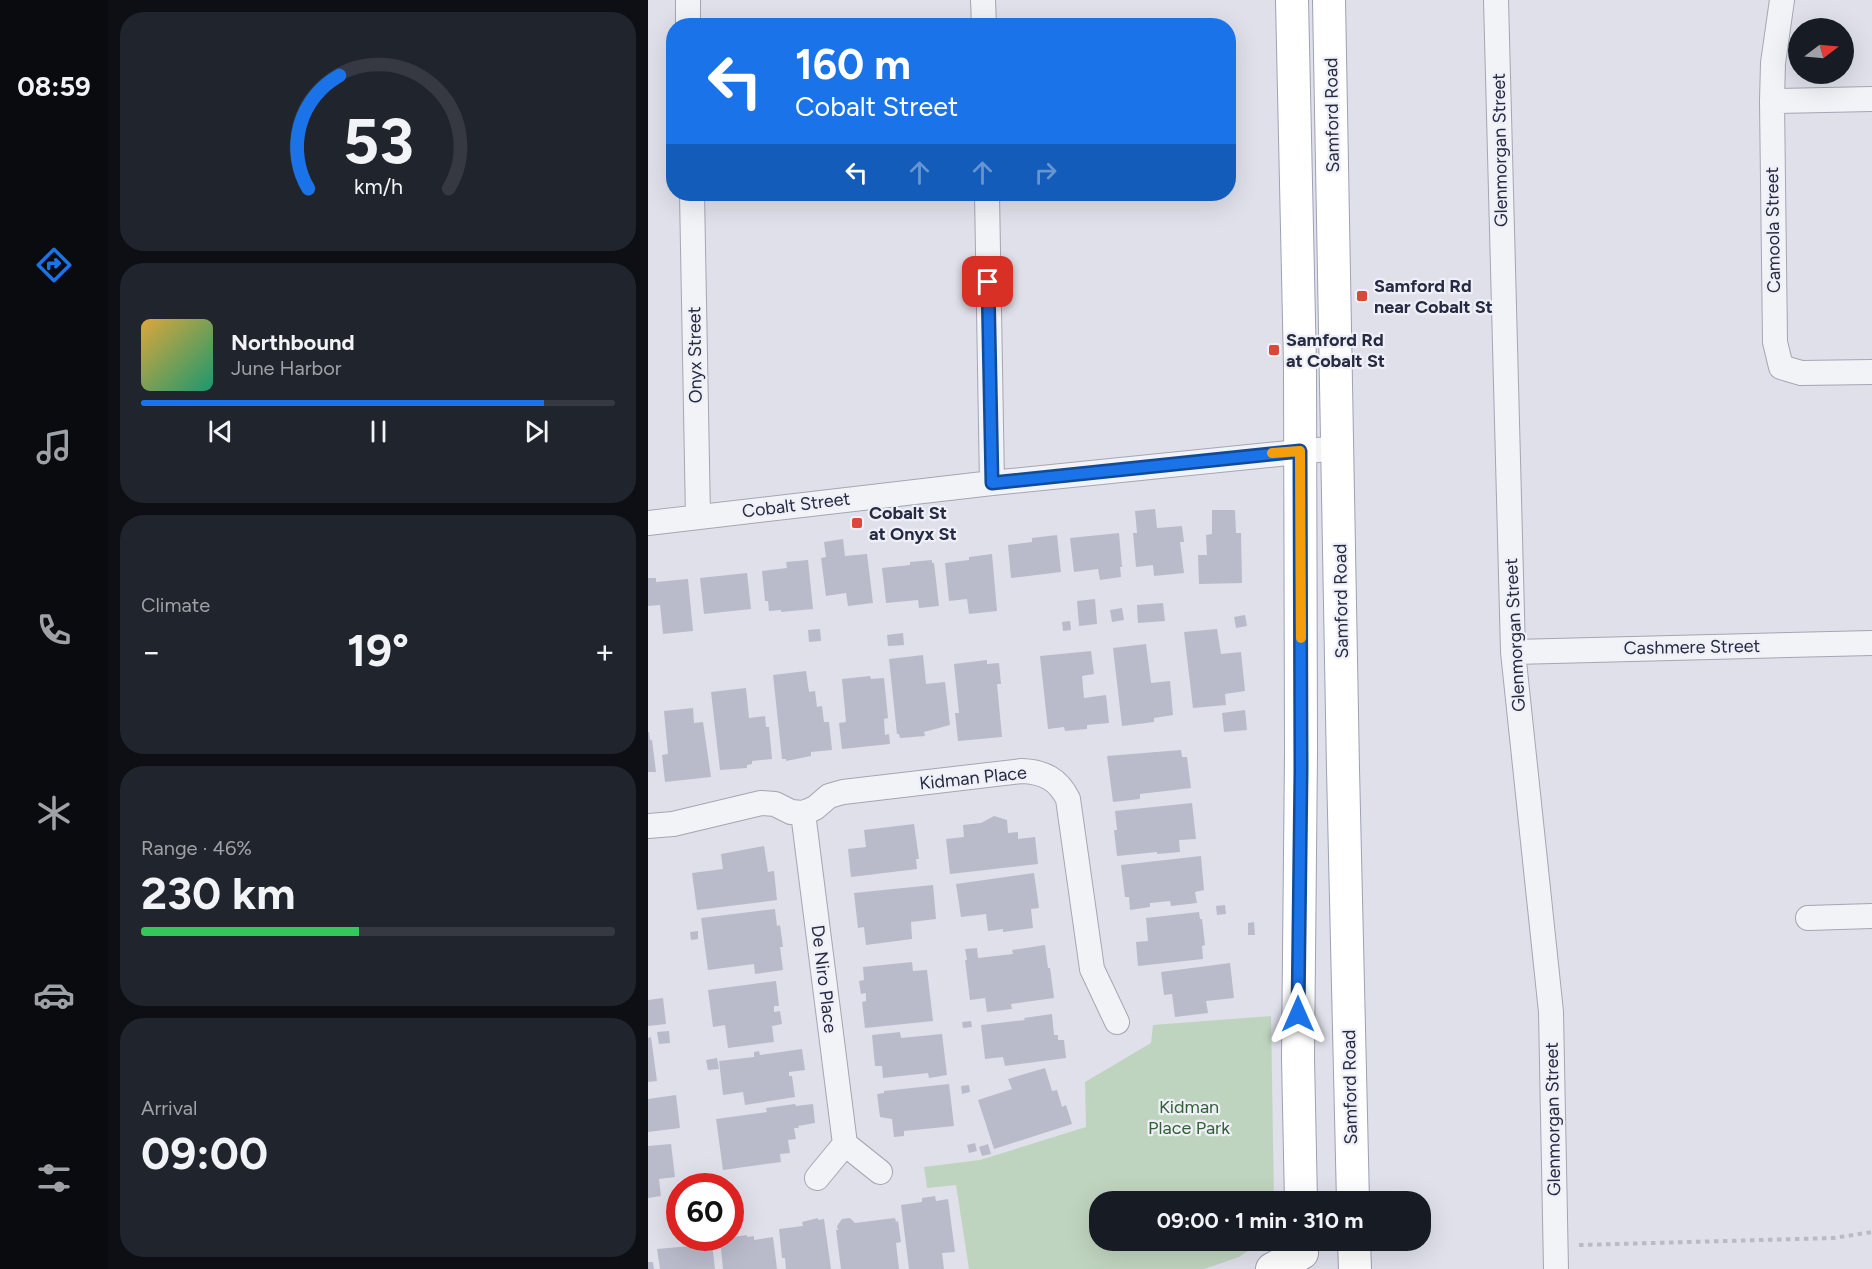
<!DOCTYPE html>
<meta charset="utf-8">
<style>
:root{--surface:#171b24;--page:#20242c;--text:#f1f3f6;--muted:#9ea1a6;--line:#363941;--accent:#1a73e8}
body{margin:0;font-family:Figtree,sans-serif;background:var(--page);color:var(--text);height:100vh;display:flex;flex-direction:column;font-size:22px;white-space:nowrap}
*{box-sizing:border-box;margin:0}
p{font-size:20px;color:var(--muted)}
.icon{flex:none;width:33px;height:33px;fill:none;stroke:currentColor;stroke-width:2;stroke-linecap:round;stroke-linejoin:round}
.map{position:relative;flex:1;overflow:hidden}
.panel{display:flex;flex-direction:column;gap:12px;padding:12px;background:#0d0f14;width:540px}
.panel>*{flex:none}
.hud{position:absolute;left:18px;top:18px;width:570px;height:183px;border-radius:24px;box-shadow:0 6px 24px #0002;background:#1a73e8;color:#fff;overflow:hidden}
.needle{width:39px;rotate:74deg}
.buttons{position:absolute;left:1140px;top:18px;display:grid;gap:12px}
.buttons a{display:grid;place-items:center;width:66px;height:66px;border-radius:50%;background:var(--surface);box-shadow:0 6px 24px #0002;font-size:30px}
.speed{position:absolute;left:18px;top:1173px;display:flex;gap:12px;font-size:30px;font-weight:700;text-align:center}
.speed>*{display:grid;place-content:center;width:78px;height:78px;border-radius:50%;background:var(--surface);box-shadow:0 6px 24px #0002;line-height:1}
.speed .limit{border:9px solid #d22;background:#fff;color:#111}
.pin{position:absolute;display:grid;place-items:center;width:51px;height:51px;color:#fff;margin:-26px;border-radius:12px;box-shadow:0 3px 9px #0006}
.me{position:absolute;width:66px;margin:-33px;rotate:0deg;stroke-linejoin:round;filter:drop-shadow(0 0 4px #0008)}
.turn{display:flex;align-items:center;gap:21px;height:126px;padding:0 30px;font-size:27px}
.turn .icon{width:78px;height:78px;stroke-width:2.5}
.turn b{display:block;font-size:42px;line-height:51px}
.lanes{display:flex;align-items:center;height:57px;padding:0 30px;background:#0003;justify-content:center;gap:30px;direction:ltr}
.lanes .off{opacity:.35}
.big{font-size:45px;font-weight:700;line-height:1.1}
.panel .card{flex:1;display:flex;flex-direction:column;justify-content:center;gap:9px;min-width:0;padding:0 21px;border-radius:24px;background:var(--page)}
.panel .dial{align-items:center;gap:0}
.dial svg{height:156px;overflow:visible;fill:none;stroke:var(--line);stroke-width:7;stroke-linecap:round;text-anchor:middle}
.dial text{fill:var(--text);stroke:none}
.song{display:flex;align-items:center;gap:18px}
.cover{width:72px;height:72px;border-radius:9px;background:linear-gradient(135deg,hsl(40 70% 55%),hsl(160 70% 35%))}
.played{height:6px;border-radius:3px;background:linear-gradient(90deg,var(--accent) 85%,var(--line) 85%)}
.keys{display:flex;justify-content:space-around;direction:ltr}
.heat{display:flex;justify-content:space-between;align-items:center;font-size:33px;direction:ltr}
.charge{height:9px;border-radius:4px;background:linear-gradient(90deg,#34c759 46%,var(--line) 0)}
.trip{position:absolute;left:441px;top:1191px;width:342px;height:60px;border-radius:24px;background:var(--surface);box-shadow:0 6px 24px #0002;font-weight:700;line-height:60px;text-align:center}
main{display:flex;flex:1;min-height:0}
.tabs{display:flex;flex-direction:column;width:108px;justify-content:space-around;align-items:center;background:#090b0e;color:var(--muted)}
.tabs .icon{width:42px;height:42px}
.tabs .selected{color:var(--accent)}
.tabs b{font-size:27px;color:var(--text)}
.map>svg:first-child{display:block}
.green{fill:#bfd4bf}
.building{fill:#b9bbca}
.lines{fill:none;stroke-linecap:round;stroke-linejoin:round}
.minor-casing{stroke:#a4a6b4;stroke-width:26}
.major-casing{stroke:#9da1b6;stroke-width:34}
.path{stroke:#b9bbc4;stroke-width:4;stroke-dasharray:4.5 4.5;stroke-linecap:butt}
.minor{stroke:#f2f3f7;stroke-width:24}
.major{stroke:#fff;stroke-width:32}
.route-casing{stroke:#114b97;stroke-width:15}
.route{stroke:#1a73e8;stroke-width:10}
.slow{stroke:#f59e0b;stroke-width:10}
.poi-dot{fill:#da4839;stroke:#eff0f7;stroke-width:2}
.labels{text-anchor:middle;stroke-width:4.5;stroke-linejoin:round;paint-order:stroke}
.street-label{font-size:18px;fill:#262a42;stroke:#eff0f7}
.poi-label{font-size:18px;font-weight:bold;fill:#262a42;stroke:#eff0f7;text-anchor:start}
.park-label{font-size:18px;fill:#325f35;stroke:#eff0f7}
</style>
<main>
<nav class="tabs">
<b>08:59</b>
<svg class="icon selected" aria-label="directions" viewBox="0 0 24 24"><path d="M12 3l9 9-9 9-9-9zM9 14v-3h6M13 9l2 2-2 2"/></svg>
<svg class="icon" aria-label="music" viewBox="0 0 24 24"><path d="M9 18V5l10-2v13"/><circle cx="6" cy="18" r="3"/><circle cx="16" cy="16" r="3"/></svg>
<svg class="icon" aria-label="phone" viewBox="0 0 24 24"><path d="M5 4h4l2 5-3 2q2 4 5 5l2-3 5 2v4C11 20 4 13 5 4z"/></svg>
<svg class="icon" aria-label="climate" viewBox="0 0 24 24"><path d="M12 3v18M4 7l16 10M4 17L20 7"/></svg>
<svg class="icon" aria-label="car" viewBox="0 0 24 24"><path d="M5 17H2v-5l4-1 3-4h7l3 4 3 1v5h-3M9 17h6M6 11h13"/><circle cx="7" cy="17" r="2"/><circle cx="17" cy="17" r="2"/></svg>
<svg class="icon" aria-label="filters" viewBox="0 0 24 24"><path d="M4 7h16M4 17h16"/><circle cx="9" cy="7" r="2"/><circle cx="15" cy="17" r="2"/></svg>
</nav>
<section class="panel">
<div class="card dial"><svg viewBox="0 0 100 80">
<path d="M14 69A42 42 0 1 1 86 69"/>
<path d="M14 69A42 42 0 0 1 30 11" stroke="#1a73e8"/>
<text x="50" y="56" font-size="32" font-weight="700">53</text>
<text x="50" y="72" font-size="11">km/h</text>
</svg></div>
<div class="card">
<div class="song"><i class="cover"></i><div><b>Northbound</b><p>June Harbor</p></div></div>
<div class="played"></div>
<div class="keys"><svg class="icon" aria-label="previous" viewBox="0 0 24 24"><path d="M18 5L8 12l10 7zM5 5v14"/></svg><svg class="icon" aria-label="pause" viewBox="0 0 24 24"><path d="M8 5v14M16 5v14"/></svg><svg class="icon" aria-label="next" viewBox="0 0 24 24"><path d="M6 5l10 7-10 7zM19 5v14"/></svg></div>
</div>
<div class="card"><p>Climate</p>
<div class="heat"><a>−</a><b class="big">19°</b><a>+</a></div>
</div>
<div class="card"><p>Range · 46%</p><b class="big">230 km</b><div class="charge"></div></div>
<div class="card"><p>Arrival</p><b class="big">09:00</b></div>
</section>
<div class="map">
<svg width="1224" height="1269" viewBox="0 0 1224 1269">
<rect width="100%" height="100%" fill="#dfe0ea"/>
<path class="green" d="M 623,1016 L 626,1201 L 452,1202 L 452,1240 L 614,1241 L 591,1257 L 556,1269 L 321,1269 L 308,1185 L 279,1188 L 276,1167 L 332,1160 L 438,1127 L 437,1082 L 503,1043 L 505,1025 Z"/>
<path class="building" d="M 507,509 L 509,528 L 534,526 L 536,542 L 532,542 L 536,573 L 506,576 L 505,565 L 488,567 L 485,533 L 489,533 L 487,511 Z
M 564,510 L 587,510 L 588,533 L 593,533 L 594,583 L 551,584 L 550,555 L 559,555 L 558,535 L 564,534 Z
M 471,533 L 474,567 L 472,567 L 473,577 L 452,580 L 450,569 L 426,572 L 422,538 Z
M 409,535 L 413,572 L 363,578 L 360,545 L 384,542 L 384,538 Z
M 195,539 L 197,556 L 219,554 L 225,603 L 200,606 L 198,593 L 178,596 L 173,558 L 178,557 L 176,542 Z
M 344,554 L 349,611 L 321,614 L 319,599 L 301,601 L 297,563 L 321,560 L 321,557 Z
M 160,560 L 165,609 L 133,612 L 133,610 L 121,611 L 120,601 L 117,601 L 114,571 L 139,568 L 138,562 Z
M 284,560 L 284,563 L 286,563 L 291,606 L 271,608 L 270,600 L 238,603 L 234,568 L 262,565 L 262,562 Z
M 99,573 L 103,609 L 56,614 L 52,578 Z
M 0,578 L 8,578 L 8,582 L 40,579 L 45,631 L 15,634 L 12,605 L 0,606 Z
M 447,599 L 449,624 L 431,626 L 429,601 Z
M 515,603 L 517,621 L 490,623 L 489,605 Z
M 474,608 L 476,620 L 464,622 L 462,610 Z
M 597,615 L 599,626 L 588,628 L 586,617 Z
M 422,621 L 423,630 L 415,631 L 414,622 Z
M 172,629 L 173,641 L 161,642 L 160,630 Z
M 569,629 L 573,654 L 593,652 L 597,691 L 577,694 L 578,705 L 545,708 L 536,632 Z
M 255,633 L 256,645 L 240,646 L 239,635 Z
M 498,644 L 503,683 L 522,681 L 525,715 L 506,718 L 506,722 L 474,726 L 465,648 Z
M 443,651 L 446,674 L 434,676 L 436,698 L 458,695 L 461,723 L 439,725 L 439,729 L 417,731 L 416,727 L 400,729 L 392,656 Z
M 275,655 L 278,684 L 297,682 L 302,725 L 276,732 L 277,736 L 252,738 L 251,734 L 249,734 L 241,659 Z
M 339,660 L 339,664 L 351,663 L 353,684 L 349,684 L 354,737 L 310,741 L 307,713 L 311,713 L 306,664 Z
M 158,671 L 161,692 L 167,691 L 169,707 L 174,706 L 176,722 L 181,722 L 184,750 L 163,752 L 163,756 L 138,761 L 138,759 L 134,759 L 125,675 Z
M 222,676 L 223,679 L 236,678 L 240,718 L 236,719 L 237,735 L 241,734 L 242,744 L 194,749 L 191,723 L 198,722 L 194,679 Z
M 98,688 L 101,718 L 117,716 L 118,727 L 121,727 L 124,759 L 104,761 L 104,764 L 99,765 L 99,768 L 72,770 L 63,692 Z
M 45,708 L 46,723 L 55,722 L 63,777 L 17,782 L 14,755 L 20,754 L 16,711 Z
M 597,710 L 599,730 L 576,732 L 574,713 Z
M 0,732 L 1,732 L 2,740 L 4,740 L 8,772 L 0,772 Z
M 533,750 L 534,757 L 539,757 L 543,788 L 492,794 L 492,799 L 465,802 L 459,756 Z
M 544,803 L 548,839 L 531,840 L 532,852 L 509,854 L 509,852 L 469,856 L 466,830 L 469,830 L 467,811 Z
M 346,816 L 359,820 L 360,833 L 370,832 L 370,839 L 387,837 L 390,864 L 302,874 L 298,839 L 316,837 L 315,825 L 333,823 Z
M 266,824 L 271,859 L 268,859 L 269,869 L 203,877 L 200,849 L 218,847 L 216,830 Z
M 116,846 L 120,872 L 126,871 L 129,900 L 49,910 L 44,873 L 75,869 L 73,854 Z
M 553,856 L 556,890 L 547,892 L 549,903 L 523,906 L 522,901 L 502,903 L 502,907 L 482,910 L 481,897 L 477,897 L 473,865 Z
M 386,873 L 391,908 L 383,909 L 385,928 L 355,932 L 355,929 L 340,931 L 338,914 L 313,917 L 308,884 Z
M 285,885 L 288,919 L 263,922 L 264,939 L 218,945 L 216,927 L 210,928 L 206,893 Z
M 577,905 L 578,914 L 569,915 L 568,906 Z
M 127,909 L 129,926 L 132,925 L 135,947 L 132,947 L 135,970 L 107,974 L 106,964 L 60,970 L 53,918 Z
M 551,912 L 552,919 L 554,919 L 557,945 L 554,946 L 555,959 L 490,966 L 488,942 L 500,941 L 498,918 Z
M 606,922 L 607,935 L 600,935 L 600,923 Z
M 50,931 L 50,939 L 43,940 L 42,932 Z
M 397,945 L 400,968 L 402,968 L 406,998 L 363,1004 L 364,1009 L 339,1012 L 337,998 L 322,1000 L 317,960 L 319,960 L 317,949 L 329,948 L 330,958 L 365,954 L 364,950 Z
M 264,962 L 265,971 L 279,970 L 285,1021 L 217,1028 L 214,1002 L 218,1001 L 218,993 L 213,994 L 211,981 L 216,980 L 215,967 Z
M 582,963 L 586,998 L 558,1001 L 560,1013 L 527,1017 L 524,994 L 516,995 L 513,972 Z
M 128,981 L 131,1006 L 126,1006 L 126,1012 L 132,1011 L 134,1024 L 124,1026 L 126,1042 L 80,1048 L 77,1025 L 65,1027 L 60,990 Z
M 15,998 L 18,1024 L 0,1026 L 0,1000 Z
M 404,1014 L 406,1035 L 410,1035 L 410,1040 L 416,1040 L 418,1058 L 357,1066 L 355,1057 L 337,1059 L 333,1025 L 377,1020 L 376,1018 Z
M 323,1021 L 324,1027 L 315,1028 L 314,1022 Z
M 21,1031 L 22,1043 L 11,1044 L 9,1032 Z
M 252,1032 L 253,1038 L 294,1034 L 299,1075 L 281,1078 L 280,1073 L 235,1078 L 234,1066 L 227,1066 L 224,1035 Z
M 3,1037 L 9,1081 L 0,1082 L 0,1038 Z
M 154,1049 L 157,1070 L 141,1072 L 141,1076 L 144,1076 L 147,1097 L 97,1105 L 95,1092 L 75,1095 L 71,1061 L 106,1057 L 106,1052 L 111,1051 L 112,1055 Z
M 69,1058 L 71,1069 L 60,1070 L 58,1060 Z
M 397,1068 L 404,1091 L 409,1090 L 414,1107 L 418,1105 L 424,1124 L 346,1149 L 330,1100 L 364,1089 L 360,1079 Z
M 301,1084 L 306,1126 L 256,1131 L 256,1136 L 246,1137 L 244,1119 L 232,1117 L 229,1094 L 236,1093 L 236,1091 Z
M 321,1085 L 322,1092 L 314,1094 L 313,1086 Z
M 28,1095 L 32,1128 L 0,1132 L 0,1099 Z
M 147,1104 L 148,1106 L 165,1104 L 167,1123 L 150,1126 L 151,1128 L 146,1128 L 148,1139 L 140,1140 L 142,1153 L 132,1154 L 133,1162 L 75,1170 L 68,1119 L 119,1112 L 118,1108 Z
M 327,1143 L 329,1151 L 321,1153 L 319,1145 Z
M 23,1144 L 27,1177 L 11,1179 L 13,1196 L 0,1198 L 0,1146 Z
M 340,1144 L 343,1154 L 334,1156 L 331,1147 Z
M 287,1196 L 288,1201 L 300,1199 L 307,1252 L 294,1253 L 296,1269 L 261,1269 L 253,1205 L 274,1202 L 274,1198 Z
M 170,1218 L 170,1220 L 176,1219 L 183,1269 L 138,1269 L 137,1258 L 134,1258 L 131,1229 L 155,1226 L 154,1222 Z
M 202,1218 L 207,1223 L 247,1218 L 248,1222 L 250,1221 L 253,1242 L 248,1243 L 251,1269 L 193,1269 L 188,1230 L 190,1230 L 189,1226 L 194,1219 Z
M 99,1235 L 99,1237 L 106,1236 L 106,1240 L 125,1237 L 129,1269 L 75,1269 L 72,1239 Z
M 64,1244 L 67,1269 L 12,1269 L 9,1249 Z
M 0,1262 L 5,1262 L 6,1269 L 0,1269 Z"/>
<g class="lines">
<g class="minor-casing">
<path id="minor" d="M 40,0 L 40,26
M 335,0 L 336,26
M 848,0 L 865,652 L 903,1012 L 908,1269
M 1134,0 L 1125,63 L 1124,101 L 1127,342 L 1133,367 L 1153,373 L 1224,372
M 1124,101 L 1224,99
M 44,194 L 50,517
M 339,194 L 344,483
M 0,523 L 344,483 L 690,448
M 865,652 L 1224,643
M 155,813 L 197,1144
M 0,826 L 25,824 L 113,803 L 127,804 L 143,812 L 155,813 L 167,808 L 181,796 L 195,792 L 374,771 C 396,772 410,779 420,799 L 444,969 L 469,1022
M 1160,918 L 1224,916
M 169,1178 L 197,1144 L 232,1172"/>
</g>
<g class="major-casing">
<path id="major" d="M 644,0 L 652,366 L 653,752 L 650,1058 L 653,1202
M 681,0 L 695,769 L 705,1202
M 706,1240 L 707,1269
M 624,1269 L 654,1253"/>
</g>
<path class="path" d="M 597,1240 L 607,1248
M 931,1245 L 1186,1238 L 1224,1232"/>
<use href="#minor" class="minor"/>
<use href="#major" class="major"/>
</g>
<g class="lines">
<g class="route-casing">
<path id="route" d="M 340,282 L 344,483 L 652,451 L 653,770 L 650,1014"/>
</g>
<use href="#route" class="route"/>
<path class="slow" d="M 624,453 L 652,451 L 653,638"/>
</g>
<g class="poi-dot">
<rect x="708" y="290" width="12" height="12" rx="3"/>
<rect x="620" y="344" width="12" height="12" rx="3"/>
<rect x="203" y="517" width="12" height="12" rx="3"/>
</g>
<g class="labels">
<g class="street-label">
<text transform="translate(684 115) rotate(-91)" y="6">Samford Road</text>
<text transform="translate(852 150) rotate(-91)" y="6">Glenmorgan Street</text>
<text transform="translate(1125 230) rotate(-91)" y="6">Camoola Street</text>
<text transform="translate(47 355) rotate(-91)" y="6">Onyx Street</text>
<text transform="translate(148 505) rotate(-7)" y="6">Cobalt Street</text>
<text transform="translate(693 601) rotate(-91)" y="6">Samford Road</text>
<text transform="translate(867 635) rotate(-93)" y="6">Glenmorgan Street</text>
<text transform="translate(1044 647) rotate(-1)" y="6">Cashmere Street</text>
<text transform="translate(325 778) rotate(-6)" y="6">Kidman Place</text>
<text transform="translate(176 979) rotate(83)" y="6">De Niro Place</text>
<text transform="translate(702 1087) rotate(-91)" y="6">Samford Road</text>
<text transform="translate(905 1119) rotate(-91)" y="6">Glenmorgan Street</text>
</g>
<g class="poi-label">
<text x="726" y="292">Samford Rd<tspan x="726" dy="21">near Cobalt St</tspan></text>
<text x="638" y="346">Samford Rd<tspan x="638" dy="21">at Cobalt St</tspan></text>
<text x="221" y="519">Cobalt St<tspan x="221" dy="21">at Onyx St</tspan></text>
</g>
<g class="park-label">
<text x="541" y="1113">Kidman<tspan x="541" dy="21">Place Park</tspan></text>
</g>
</g>
</svg>
<div class="buttons">
<a><svg class="needle" viewBox="-14 -14 28 28"><path d="M0-13l5 13h-10z" fill="#e53935"/><path d="M0 13l5-13h-10z" fill="#9ea1a6"/></svg></a>
</div>
<div class="speed"><div class="limit">60</div></div>
<div class="pin" style="left:340px;top:282px;background:#d93025"><svg class="icon" aria-label="arrive" viewBox="0 0 24 24"><path d="M6 21V4h12l-3 4 3 4H6"/></svg></div>
<svg class="me" style="left:650px;top:1014px" viewBox="-20 -20 40 40"><path d="M0-17L14 15 0 8-14 15z" fill="#1a73e8" stroke="#fff" stroke-width="4"/></svg>
<div class="trip">09:00 · 1 min · 310 m</div>
<div class="hud">
<div class="turn"><svg class="icon" aria-label="left" viewBox="0 0 24 24"><path d="M17 20v-9H6M10 6l-5 5 5 5"/></svg><div><b>160 m</b>Cobalt Street</div></div>
<div class="lanes"><svg class="icon" aria-label="left" viewBox="0 0 24 24"><path d="M17 20v-9H6M10 6l-5 5 5 5"/></svg><svg class="icon off" aria-label="ahead" viewBox="0 0 24 24"><path d="M12 20V5M6 11l6-6 6 6"/></svg><svg class="icon off" aria-label="ahead" viewBox="0 0 24 24"><path d="M12 20V5M6 11l6-6 6 6"/></svg><svg class="icon off" aria-label="right" viewBox="0 0 24 24"><path d="M7 20v-9h11M14 6l5 5-5 5"/></svg></div>
</div>
</div>
</main>
